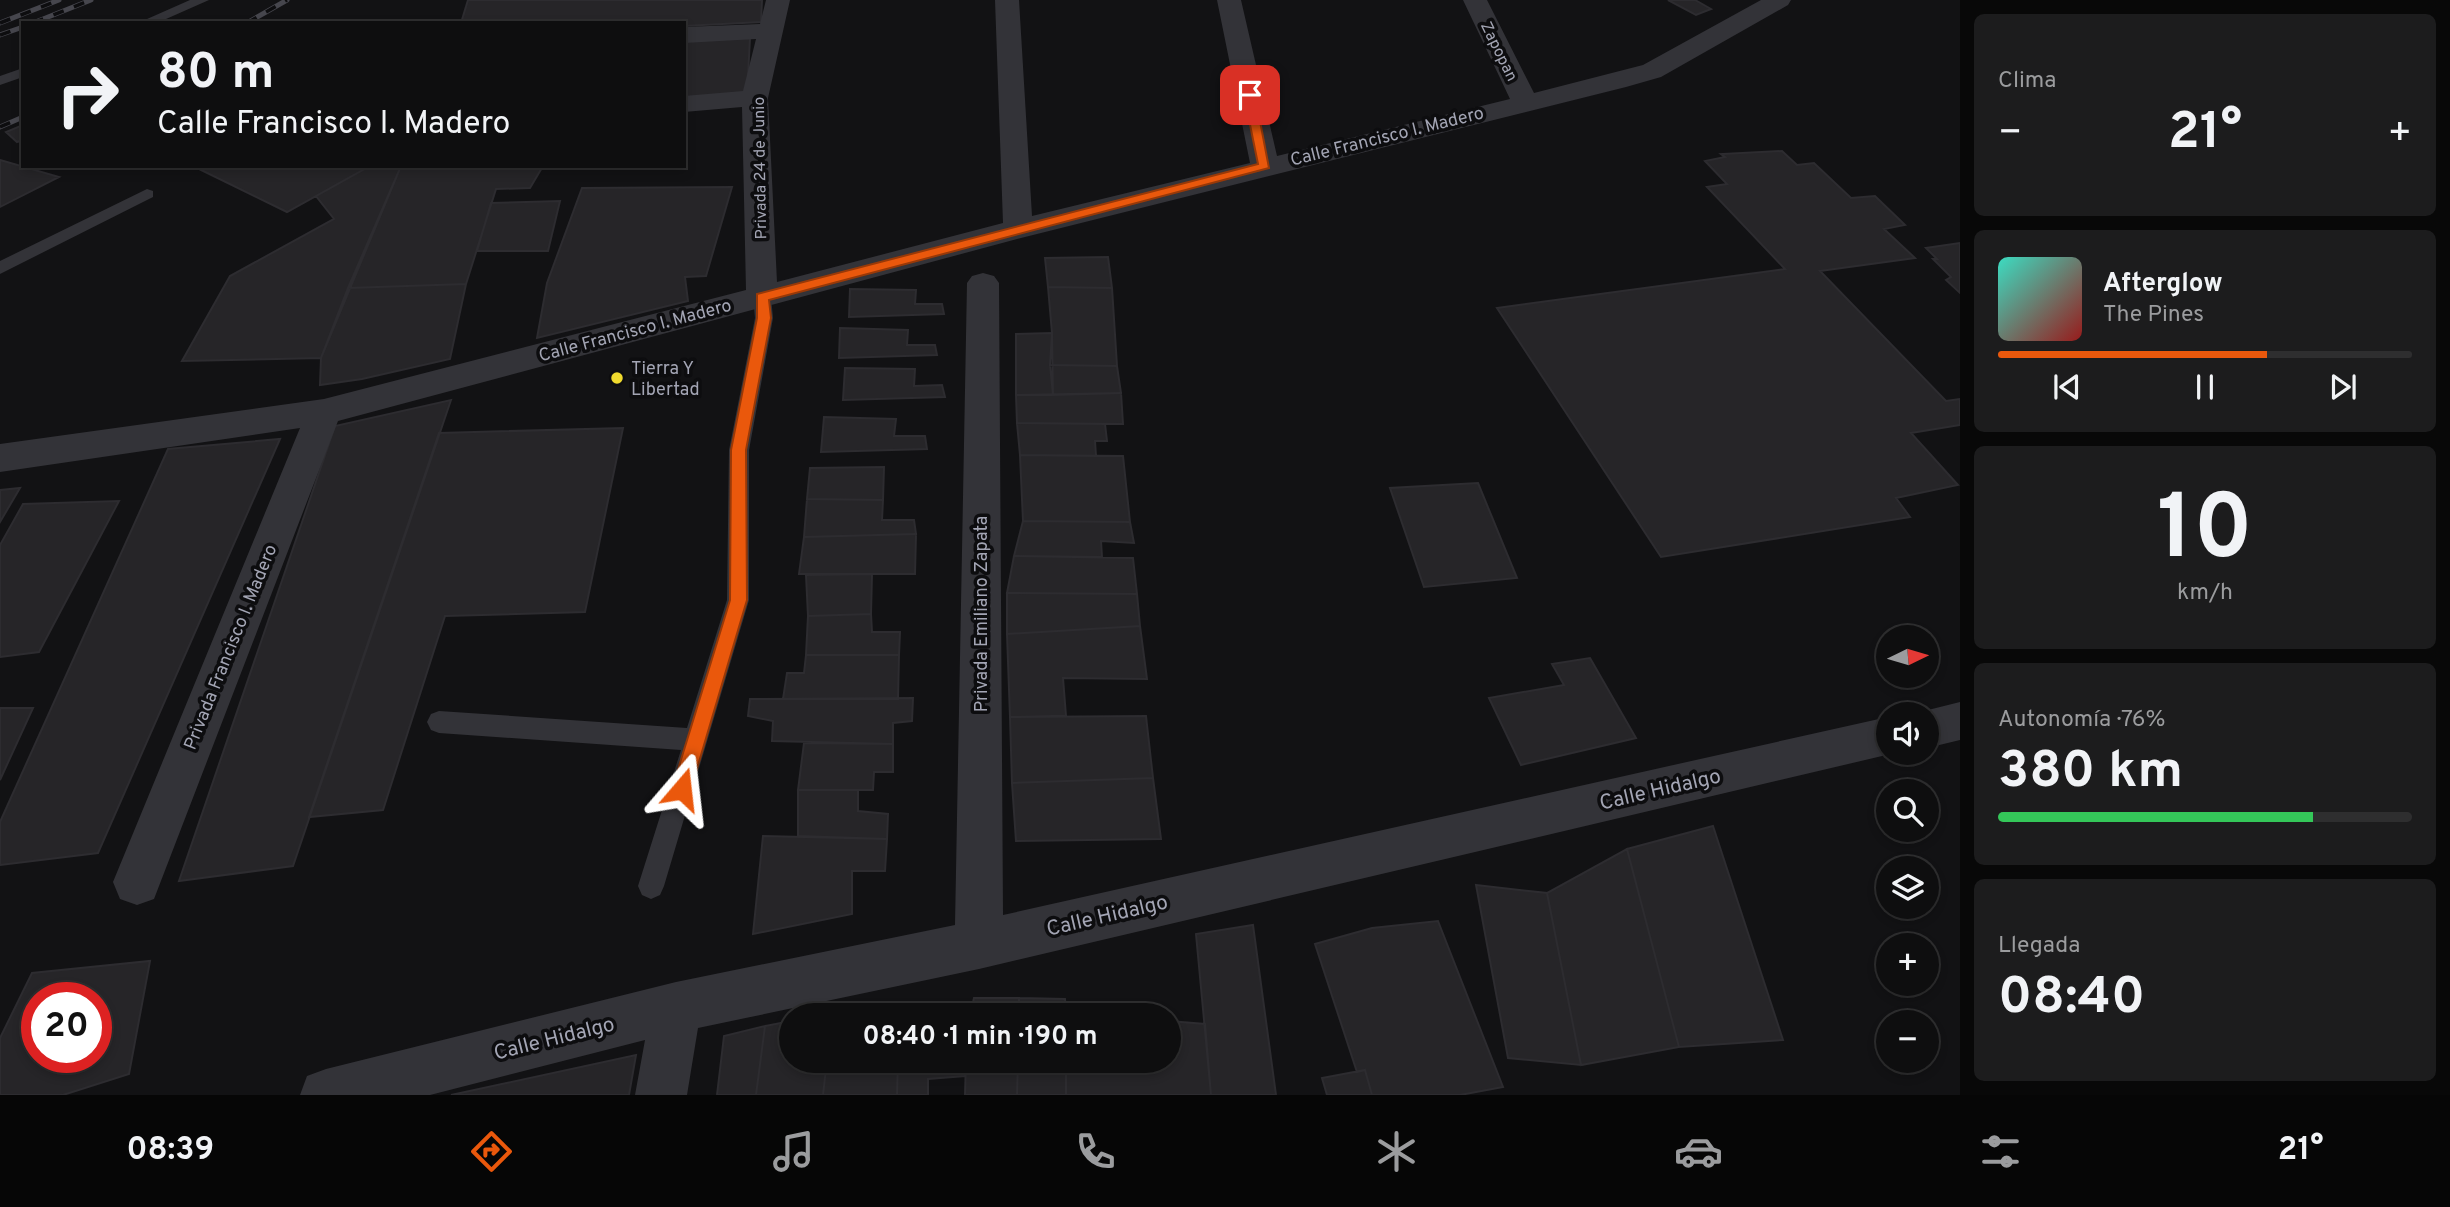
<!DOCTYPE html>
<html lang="es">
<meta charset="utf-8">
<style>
:root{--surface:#0e0e0f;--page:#1c1c1d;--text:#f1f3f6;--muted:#9b9c9e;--line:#2e2e2f;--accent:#ea580c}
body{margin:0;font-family:Overpass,sans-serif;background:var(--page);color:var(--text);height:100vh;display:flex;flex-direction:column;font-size:26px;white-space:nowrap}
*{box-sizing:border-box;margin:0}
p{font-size:23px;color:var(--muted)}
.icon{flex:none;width:38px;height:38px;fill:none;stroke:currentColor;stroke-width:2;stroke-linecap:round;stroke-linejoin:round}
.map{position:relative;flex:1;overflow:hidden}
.details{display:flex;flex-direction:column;gap:14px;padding:14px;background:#080808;width:490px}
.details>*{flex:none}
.banner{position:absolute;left:21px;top:21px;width:665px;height:147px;border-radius:0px;box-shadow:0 4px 10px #0003,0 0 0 2px var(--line);background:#0e0e0f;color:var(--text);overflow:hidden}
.needle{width:46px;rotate:85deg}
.buttons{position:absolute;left:1876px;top:625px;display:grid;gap:14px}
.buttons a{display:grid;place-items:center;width:63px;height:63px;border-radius:50%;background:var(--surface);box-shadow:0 4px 10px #0003,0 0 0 2px var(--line);font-size:35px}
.speed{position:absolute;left:21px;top:982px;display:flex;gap:14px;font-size:35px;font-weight:700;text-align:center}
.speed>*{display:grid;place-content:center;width:91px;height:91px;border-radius:50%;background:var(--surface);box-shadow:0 4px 10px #0003,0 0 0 2px var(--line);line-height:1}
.speed .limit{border:10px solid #d22;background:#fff;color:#111}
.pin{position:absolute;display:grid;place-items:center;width:60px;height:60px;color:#fff;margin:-30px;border-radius:14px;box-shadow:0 4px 10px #0006}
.me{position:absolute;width:77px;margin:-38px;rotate:17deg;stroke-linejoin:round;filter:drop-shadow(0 0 5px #0008)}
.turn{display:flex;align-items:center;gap:24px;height:147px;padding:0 21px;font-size:32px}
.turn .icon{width:91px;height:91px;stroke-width:2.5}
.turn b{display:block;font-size:49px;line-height:60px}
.big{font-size:52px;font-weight:700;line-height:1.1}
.details .tile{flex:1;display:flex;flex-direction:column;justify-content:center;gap:10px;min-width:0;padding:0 24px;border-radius:10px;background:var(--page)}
.details .dial{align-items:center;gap:0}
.dial b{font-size:91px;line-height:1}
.song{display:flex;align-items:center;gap:21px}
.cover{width:84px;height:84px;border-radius:10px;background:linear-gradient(135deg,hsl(170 70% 55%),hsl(0 70% 35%))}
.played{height:7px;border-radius:4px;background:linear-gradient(90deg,var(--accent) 65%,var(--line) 65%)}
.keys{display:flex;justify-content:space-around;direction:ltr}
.heat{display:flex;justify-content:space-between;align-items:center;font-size:38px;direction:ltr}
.charge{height:10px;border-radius:5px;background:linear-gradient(90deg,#34c759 76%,var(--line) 0)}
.trip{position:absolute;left:779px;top:1003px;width:402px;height:70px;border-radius:35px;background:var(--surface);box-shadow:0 4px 10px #0003,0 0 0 2px var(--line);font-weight:700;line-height:70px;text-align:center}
.menu{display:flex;height:112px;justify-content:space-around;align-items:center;background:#060606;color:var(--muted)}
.menu .icon{width:49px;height:49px}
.menu .selected{color:var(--accent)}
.menu b{font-size:32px;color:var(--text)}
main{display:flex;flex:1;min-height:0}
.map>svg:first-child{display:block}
.building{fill:#262528;stroke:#2d2c30;stroke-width:2;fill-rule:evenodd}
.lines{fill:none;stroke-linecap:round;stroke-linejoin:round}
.lane{fill:#333338;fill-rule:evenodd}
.street{fill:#333338;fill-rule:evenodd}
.rail-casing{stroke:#46464d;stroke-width:5}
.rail{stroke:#0d0d0f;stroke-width:3.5;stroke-dasharray:11;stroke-linecap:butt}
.route{fill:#ea580c;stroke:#983908;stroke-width:2}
.poi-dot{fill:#f0da2e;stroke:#0d0d0f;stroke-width:2.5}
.labels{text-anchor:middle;stroke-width:7;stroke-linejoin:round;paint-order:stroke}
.far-street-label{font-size:16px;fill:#a3a5b4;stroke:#0d0d0f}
.street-label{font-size:18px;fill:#a3a5b4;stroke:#0d0d0f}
.poi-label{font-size:18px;fill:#a3a5b4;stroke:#0d0d0f;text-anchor:start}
.near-street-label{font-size:21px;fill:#a3a5b4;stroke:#0d0d0f}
</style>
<main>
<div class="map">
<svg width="1960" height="1095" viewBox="0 0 1960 1095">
<rect width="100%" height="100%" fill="#121214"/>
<path class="building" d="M 468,0 L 762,0 L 761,22 L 684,26 L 684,23 L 461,23 Z
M 1668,0 L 1695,0 L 1711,9 L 1696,15 Z
M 750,38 L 747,95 L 684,97 L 684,39 Z
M 23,125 L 23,140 L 17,142 L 6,132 Z
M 1782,151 L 1797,165 L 1814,163 L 1851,198 L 1875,196 L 1905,225 L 1884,229 L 1915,258 L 1820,271 L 1946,401 L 1960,399 L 1960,425 L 1911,433 L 1958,485 L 1896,498 L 1910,517 L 1661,557 L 1497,308 L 1785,269 L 1707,187 L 1727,184 L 1705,161 L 1725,157 L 1721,154 Z
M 0,160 L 59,177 L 0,207 Z
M 193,166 L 370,166 L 287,212 Z
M 370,166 L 401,166 L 321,358 L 182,361 L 230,276 L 334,219 L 316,196 Z
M 401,166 L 543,166 L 530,188 L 496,189 L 466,284 L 348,288 Z
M 732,187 L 706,276 L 685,277 L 688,301 L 537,338 L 547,283 L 582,188 Z
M 560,201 L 548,251 L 477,251 L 491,203 Z
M 1960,243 L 1960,293 L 1946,280 L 1951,277 L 1933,259 L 1937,259 L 1926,248 Z
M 1108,257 L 1112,288 L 1048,287 L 1045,258 Z
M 466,284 L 450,359 L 362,379 L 320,385 L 321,358 L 348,288 Z
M 1048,287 L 1112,288 L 1117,366 L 1050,365 L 1052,333 Z
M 850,289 L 916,290 L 915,304 L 942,304 L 944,314 L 849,317 Z
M 840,328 L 908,330 L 907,345 L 935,345 L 937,355 L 839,358 Z
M 1052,333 L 1053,395 L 1016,395 L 1016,334 Z
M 1050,365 L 1117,366 L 1121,393 L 1053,395 Z
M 845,368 L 915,369 L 914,386 L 942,385 L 945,397 L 843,400 Z
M 1121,393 L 1123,424 L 1017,423 L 1016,395 Z
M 451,400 L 293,866 L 179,881 L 335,426 Z
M 824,417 L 896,419 L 894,436 L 925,436 L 927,449 L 821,452 Z
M 1017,423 L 1105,424 L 1107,441 L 1095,441 L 1096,456 L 1020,455 Z
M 623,428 L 585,612 L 445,616 L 383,810 L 309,817 L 439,433 Z
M 280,439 L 98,853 L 0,865 L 0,822 L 168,449 Z
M 1020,455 L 1123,456 L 1130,522 L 1023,521 Z
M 884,467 L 883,500 L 807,499 L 810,468 Z
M 1478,483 L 1517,578 L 1424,587 L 1390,488 Z
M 20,488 L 0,522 L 0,490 Z
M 807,499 L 883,500 L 882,520 L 914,520 L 916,534 L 804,537 Z
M 119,501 L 39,652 L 0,657 L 0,545 L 23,504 Z
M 1023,521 L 1130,522 L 1134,543 L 1101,541 L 1102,557 L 1014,556 Z
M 916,534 L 915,574 L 799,574 L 804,537 Z
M 1014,556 L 1133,558 L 1137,594 L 1007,593 Z
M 872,574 L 871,614 L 808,616 L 806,575 Z
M 1007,593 L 1137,594 L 1140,626 L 1007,634 Z
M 871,614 L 872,632 L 900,632 L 899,655 L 806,655 L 808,616 Z
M 1140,626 L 1147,679 L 1063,678 L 1066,716 L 1010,717 L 1007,634 Z
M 806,655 L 899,655 L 898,699 L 783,699 L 787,673 L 804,673 Z
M 1590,658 L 1636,738 L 1521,765 L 1489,698 L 1564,685 L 1552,664 Z
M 913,698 L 912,721 L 893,723 L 893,744 L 772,741 L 773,721 L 748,716 L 750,699 Z
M 0,708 L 33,708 L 0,780 Z
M 1146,716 L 1153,778 L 1012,783 L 1010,717 Z
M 804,743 L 893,744 L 893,772 L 874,772 L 873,790 L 798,790 Z
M 1153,778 L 1161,839 L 1016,841 L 1012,783 Z
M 798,790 L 858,790 L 858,811 L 888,814 L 887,839 L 798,836 Z
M 1713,826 L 1783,1040 L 1679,1047 L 1627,849 Z
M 763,836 L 887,839 L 885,871 L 852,871 L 852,914 L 753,934 Z
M 1627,849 L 1679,1047 L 1581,1065 L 1547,893 Z
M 1476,885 L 1547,893 L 1581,1065 L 1508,1058 Z
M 1438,921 L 1503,1087 L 1460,1095 L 1372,1095 L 1365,1070 L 1357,1072 L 1315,944 L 1372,928 Z
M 1253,925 L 1276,1095 L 1211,1095 L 1196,934 Z
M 150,961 L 129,1074 L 63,1095 L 0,1095 L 0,1038 L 32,973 ZM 37,998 L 96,998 L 96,1057 L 37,1057 Z
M 974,998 L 1019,998 L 1019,1015 L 970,1015 Z
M 1019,998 L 1065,999 L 1066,1015 L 1019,1015 Z
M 899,1003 L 899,1015 L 831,1015 L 832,1011 Z
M 791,1021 L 791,1060 L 827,1060 L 823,1095 L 756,1095 L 765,1026 Z
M 1169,1021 L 1205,1024 L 1211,1095 L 1066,1095 L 1066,1060 L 1169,1060 Z
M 765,1026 L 756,1095 L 717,1095 L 724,1036 Z
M 636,1055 L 629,1095 L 451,1095 Z
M 827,1060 L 898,1060 L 897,1095 L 823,1095 Z
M 898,1060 L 966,1060 L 965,1076 L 928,1079 L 928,1095 L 897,1095 Z
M 966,1060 L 1018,1060 L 1017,1095 L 965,1095 Z
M 1018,1060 L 1066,1060 L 1066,1095 L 1017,1095 Z
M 1365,1070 L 1372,1095 L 1327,1095 L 1322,1078 Z"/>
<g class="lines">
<path class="lane" d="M 190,0 L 209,0 L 157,23 L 138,23 Z
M 23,68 L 23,77 L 0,85 L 0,76 Z
M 147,189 L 153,191 L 153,197 L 0,274 L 0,261 Z
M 762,291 L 771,297 L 773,318 L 749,450 L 749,600 L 664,886 L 660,895 L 651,899 L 642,895 L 638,886 L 681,750 L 439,733 L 431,730 L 427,722 L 431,714 L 439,711 L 687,728 L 727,600 L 729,450 L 755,318 L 753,297 Z"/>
<path class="street" d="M 766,0 L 790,0 L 768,98 L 777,282 L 1003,223 L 995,0 L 1019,0 L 1032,216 L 1250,163 L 1217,0 L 1241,0 L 1277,156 L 1510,99 L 1463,0 L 1487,0 L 1534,93 L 1643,65 L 1761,0 L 1791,0 L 1788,5 L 1661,77 L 1626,87 L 1021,238 L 338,421 L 154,899 L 137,905 L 120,899 L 113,882 L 300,428 L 0,472 L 0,444 L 324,399 L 746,290 L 742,107 L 684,112 L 684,96 L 743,91 L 756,39 L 684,43 L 684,27 L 760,24 Z
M 983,273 L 994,276 L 999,283 L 1003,915 L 1888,717 L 1888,752 L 1899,752 L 979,969 L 698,1028 L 687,1095 L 635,1095 L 645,1040 L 430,1095 L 300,1095 L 307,1076 L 326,1069 L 676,982 L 955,925 L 967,283 L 972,276 Z
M 1960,702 L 1960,740 L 1927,748 L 1927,714 L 1912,714 Z"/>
<g class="rail-casing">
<path id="rail" d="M 0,23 L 59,0
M 33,23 L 91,0
M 247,23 L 287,0
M 0,35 L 23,27
M 0,127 L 23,117"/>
</g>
<use href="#rail" class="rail"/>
</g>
<path class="route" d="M 1250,92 L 1255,95 L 1269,168 L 769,300 L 771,318 L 746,450 L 747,600 L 691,789 L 688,795 L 682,798 L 675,795 L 672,789 L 730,600 L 731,450 L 757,318 L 757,294 L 1258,164 L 1244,95 Z"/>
<circle class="poi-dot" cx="617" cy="378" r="7"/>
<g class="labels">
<g class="far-street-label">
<text transform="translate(1500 51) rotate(64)" y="6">Zapopan</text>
<text transform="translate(759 168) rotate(-91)" y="6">Privada 24 de Junio</text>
</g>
<g class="street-label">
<text transform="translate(1387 136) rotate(-14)" y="6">Calle Francisco I. Madero</text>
<text transform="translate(635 330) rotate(-15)" y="6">Calle Francisco I. Madero</text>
<text transform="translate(981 614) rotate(-90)" y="6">Privada Emiliano Zapata</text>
<text transform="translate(230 647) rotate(-68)" y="6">Privada Francisco I. Madero</text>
</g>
<g class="poi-label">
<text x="631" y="374">Tierra Y<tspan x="631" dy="21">Libertad</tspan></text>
</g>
<g class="near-street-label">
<text transform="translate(1660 789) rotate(-13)" y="7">Calle Hidalgo</text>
<text transform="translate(1107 915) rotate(-13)" y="7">Calle Hidalgo</text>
<text transform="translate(554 1038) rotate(-14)" y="7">Calle Hidalgo</text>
</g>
</g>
</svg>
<div class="buttons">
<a><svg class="needle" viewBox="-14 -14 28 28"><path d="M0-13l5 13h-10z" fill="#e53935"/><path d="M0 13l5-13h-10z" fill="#9b9c9e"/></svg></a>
<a><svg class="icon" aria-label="sound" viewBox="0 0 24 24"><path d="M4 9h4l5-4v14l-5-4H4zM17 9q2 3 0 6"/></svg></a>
<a><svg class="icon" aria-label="search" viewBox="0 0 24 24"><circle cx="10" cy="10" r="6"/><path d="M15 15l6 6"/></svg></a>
<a><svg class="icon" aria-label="layers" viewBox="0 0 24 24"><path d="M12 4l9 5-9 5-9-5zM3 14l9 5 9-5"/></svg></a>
<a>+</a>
<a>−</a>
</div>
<div class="speed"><div class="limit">20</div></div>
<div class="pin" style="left:1250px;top:95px;background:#d93025"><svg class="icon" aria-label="arrive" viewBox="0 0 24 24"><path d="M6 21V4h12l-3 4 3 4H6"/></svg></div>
<svg class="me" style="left:682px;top:789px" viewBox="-20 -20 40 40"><path d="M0-17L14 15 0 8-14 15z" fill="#ea580c" stroke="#fff" stroke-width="4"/></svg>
<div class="trip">08:40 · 1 min · 190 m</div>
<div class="banner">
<div class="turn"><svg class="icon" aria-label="right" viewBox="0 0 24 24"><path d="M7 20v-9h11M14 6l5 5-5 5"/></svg><div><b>80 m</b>Calle Francisco I. Madero</div></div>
</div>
</div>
<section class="details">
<div class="tile"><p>Clima</p>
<div class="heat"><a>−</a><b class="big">21°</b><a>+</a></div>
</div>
<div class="tile">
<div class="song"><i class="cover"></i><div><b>Afterglow</b><p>The Pines</p></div></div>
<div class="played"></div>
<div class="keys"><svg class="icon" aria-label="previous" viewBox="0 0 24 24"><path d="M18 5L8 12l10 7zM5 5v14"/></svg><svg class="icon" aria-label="pause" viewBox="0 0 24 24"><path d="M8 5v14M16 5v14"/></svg><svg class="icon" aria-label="next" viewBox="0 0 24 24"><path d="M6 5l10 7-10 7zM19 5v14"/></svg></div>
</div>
<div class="tile dial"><b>10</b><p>km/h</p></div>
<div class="tile"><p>Autonomía · 76%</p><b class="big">380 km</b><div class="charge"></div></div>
<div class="tile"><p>Llegada</p><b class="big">08:40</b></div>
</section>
</main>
<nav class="menu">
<b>08:39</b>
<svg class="icon selected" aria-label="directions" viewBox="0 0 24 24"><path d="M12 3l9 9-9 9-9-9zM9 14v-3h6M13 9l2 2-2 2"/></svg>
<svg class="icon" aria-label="music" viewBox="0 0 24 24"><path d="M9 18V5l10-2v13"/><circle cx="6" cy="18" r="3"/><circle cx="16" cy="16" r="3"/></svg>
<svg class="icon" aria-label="phone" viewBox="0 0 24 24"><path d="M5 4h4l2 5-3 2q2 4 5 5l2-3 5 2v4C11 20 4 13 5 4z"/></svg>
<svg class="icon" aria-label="climate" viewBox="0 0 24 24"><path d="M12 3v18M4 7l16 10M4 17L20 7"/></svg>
<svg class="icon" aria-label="car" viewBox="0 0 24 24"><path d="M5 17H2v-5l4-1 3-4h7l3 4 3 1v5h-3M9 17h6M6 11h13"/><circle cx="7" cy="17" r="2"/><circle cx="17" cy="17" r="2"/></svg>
<svg class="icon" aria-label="filters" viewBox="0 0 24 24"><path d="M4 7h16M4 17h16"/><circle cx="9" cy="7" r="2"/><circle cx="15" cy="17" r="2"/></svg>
<b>21°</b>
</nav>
